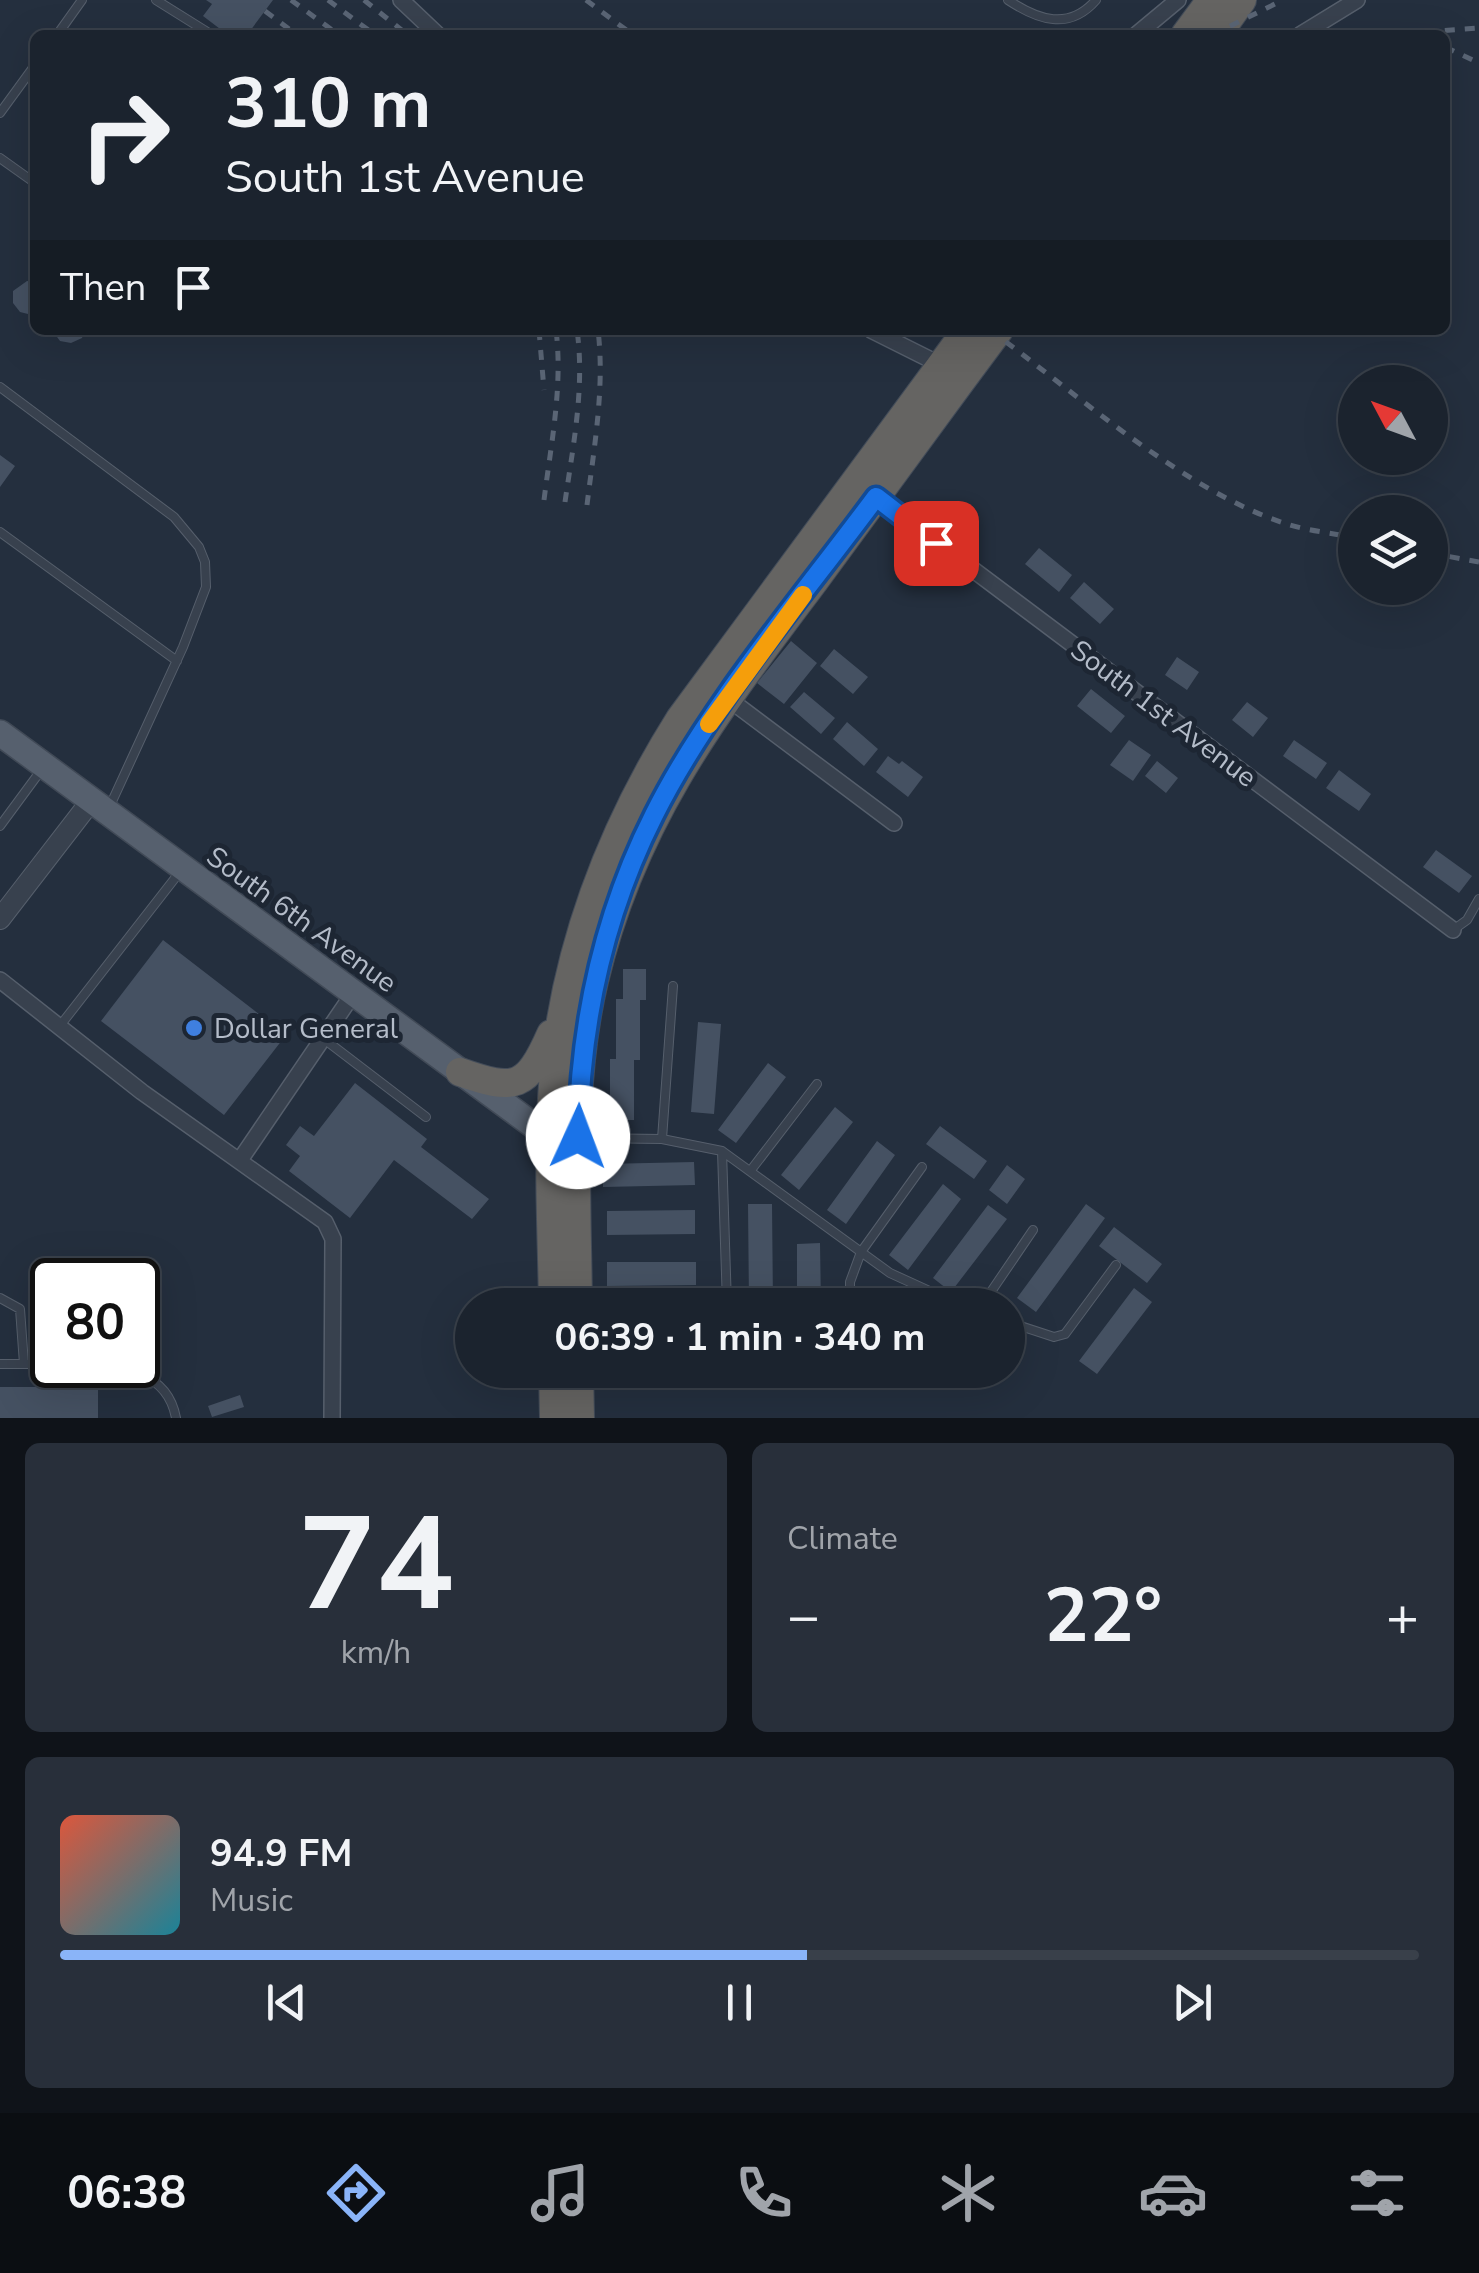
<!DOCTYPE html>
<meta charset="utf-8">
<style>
:root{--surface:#1b232e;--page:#282f3a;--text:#f1f3f6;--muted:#a0a4aa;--line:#39404a;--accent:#8ab4f8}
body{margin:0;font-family:"Nunito Sans",sans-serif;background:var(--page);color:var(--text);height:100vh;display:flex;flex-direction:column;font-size:38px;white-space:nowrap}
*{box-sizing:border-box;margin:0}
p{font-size:32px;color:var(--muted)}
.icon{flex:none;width:55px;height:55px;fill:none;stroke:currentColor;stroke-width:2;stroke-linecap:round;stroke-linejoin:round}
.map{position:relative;height:1418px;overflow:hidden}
.drawer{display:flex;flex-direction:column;gap:25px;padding:25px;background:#0f1319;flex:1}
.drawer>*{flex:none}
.guide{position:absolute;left:30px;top:30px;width:1420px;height:305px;border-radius:15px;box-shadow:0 10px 40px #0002,0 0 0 2px var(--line);background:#1b232e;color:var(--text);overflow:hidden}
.needle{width:65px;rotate:311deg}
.tools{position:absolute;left:1338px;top:365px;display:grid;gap:20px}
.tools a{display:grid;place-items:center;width:110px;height:110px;border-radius:50%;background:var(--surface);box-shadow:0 10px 40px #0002,0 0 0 2px var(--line);font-size:50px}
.speed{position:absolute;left:30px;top:1258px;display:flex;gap:20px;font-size:50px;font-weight:700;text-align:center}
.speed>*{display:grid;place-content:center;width:130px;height:130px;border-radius:50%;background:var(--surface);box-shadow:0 10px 40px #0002,0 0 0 2px var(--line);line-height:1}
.speed .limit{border:5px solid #111;border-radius:15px;background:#fff;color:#111}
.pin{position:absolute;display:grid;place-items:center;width:85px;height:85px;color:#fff;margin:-42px;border-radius:20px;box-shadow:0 5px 15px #0006}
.me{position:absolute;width:110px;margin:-55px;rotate:2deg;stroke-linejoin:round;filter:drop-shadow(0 0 8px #0008)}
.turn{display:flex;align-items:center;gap:35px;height:210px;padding:0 30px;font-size:45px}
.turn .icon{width:130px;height:130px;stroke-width:2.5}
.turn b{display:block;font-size:70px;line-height:85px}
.then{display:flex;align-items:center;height:95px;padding:0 30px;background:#0003;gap:20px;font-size:38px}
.big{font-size:75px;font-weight:700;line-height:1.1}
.drawer .card{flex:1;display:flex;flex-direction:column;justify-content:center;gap:15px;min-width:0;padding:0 35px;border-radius:15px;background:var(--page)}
.drawer .dial{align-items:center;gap:0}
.dial b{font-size:130px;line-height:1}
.song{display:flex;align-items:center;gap:30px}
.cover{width:120px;height:120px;border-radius:15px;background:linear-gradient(135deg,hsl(10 70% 55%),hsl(190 70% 35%))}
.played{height:10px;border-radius:5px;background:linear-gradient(90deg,var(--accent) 55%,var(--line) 55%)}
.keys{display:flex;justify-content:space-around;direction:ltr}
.heat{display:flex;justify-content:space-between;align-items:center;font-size:55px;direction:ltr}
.drawer .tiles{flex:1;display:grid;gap:25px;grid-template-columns:1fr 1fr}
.card:last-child{grid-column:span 2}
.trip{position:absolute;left:455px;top:1288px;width:570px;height:100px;border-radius:50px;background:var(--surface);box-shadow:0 10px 40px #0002,0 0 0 2px var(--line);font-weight:700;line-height:100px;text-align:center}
.menu{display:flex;height:160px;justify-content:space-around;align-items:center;background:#0b0e12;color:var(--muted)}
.menu .icon{width:70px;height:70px}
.menu .current{color:var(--accent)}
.menu b{font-size:45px;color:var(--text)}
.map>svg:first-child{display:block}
.building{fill:#455162}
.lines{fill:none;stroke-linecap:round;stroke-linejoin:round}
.service-casing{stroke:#565f6c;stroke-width:10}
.minor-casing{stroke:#565f6c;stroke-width:18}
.tertiary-casing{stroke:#565f6c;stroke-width:22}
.primary-casing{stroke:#414a57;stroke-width:28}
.trunk-casing{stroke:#434c59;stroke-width:30}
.service{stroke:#38414e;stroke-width:8}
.minor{stroke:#38414e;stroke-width:15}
.tertiary{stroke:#38414e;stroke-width:20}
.primary{stroke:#56606e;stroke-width:25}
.trunk{stroke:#656462;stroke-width:28}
.rail{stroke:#5a6575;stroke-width:5;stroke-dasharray:10 10;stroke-linecap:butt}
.route-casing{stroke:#114b97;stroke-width:25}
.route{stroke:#1a73e8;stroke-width:18}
.slow{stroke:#f59e0b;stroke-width:18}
.shop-dot{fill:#3f7fe0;stroke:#1d2633;stroke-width:4}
.labels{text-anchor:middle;stroke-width:10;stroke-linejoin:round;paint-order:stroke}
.street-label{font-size:28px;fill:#b4bcc9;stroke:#1d2633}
.poi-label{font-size:28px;fill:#b4bcc9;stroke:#1d2633;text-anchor:start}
</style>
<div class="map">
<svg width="1479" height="1418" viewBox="0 0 1479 1418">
<rect width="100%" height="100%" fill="#242f3e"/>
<path class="building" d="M 206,0 L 273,0 L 247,35 L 228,35 L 203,16 L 212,4 Z
M 27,281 L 35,282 L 35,313 L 32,315 L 20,312 L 13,303 L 13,291 Z
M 52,330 L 85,330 L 82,338 L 71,343 L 60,341 Z
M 0,455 L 15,466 L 0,487 Z
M 1039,548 L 1072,575 L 1059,592 L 1025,564 Z
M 1084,582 L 1114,609 L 1100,624 L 1070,598 Z
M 791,641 L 817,663 L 784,704 L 757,683 Z
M 834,649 L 868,677 L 853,694 L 820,666 Z
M 1177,657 L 1199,672 L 1187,690 L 1165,675 Z
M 1091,689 L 1125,716 L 1111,733 L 1077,706 Z
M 804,692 L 835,718 L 821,734 L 790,707 Z
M 1247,702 L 1268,718 L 1253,737 L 1232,720 Z
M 847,722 L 878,749 L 864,766 L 833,739 Z
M 1129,740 L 1151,755 L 1133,781 L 1110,765 Z
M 1294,740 L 1327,763 L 1316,779 L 1283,756 Z
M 888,756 L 899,764 L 902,761 L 923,777 L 908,797 L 876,772 Z
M 1157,761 L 1178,778 L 1166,793 L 1145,776 Z
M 1339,770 L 1371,794 L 1359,811 L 1326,788 Z
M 1436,850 L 1472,876 L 1459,893 L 1423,867 Z
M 163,940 L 286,1035 L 224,1115 L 101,1021 Z
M 623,969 L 646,969 L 646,1000 L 640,1000 L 640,1060 L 634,1060 L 634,1120 L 610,1120 L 610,1059 L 616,1059 L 616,999 L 623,999 Z
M 698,1022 L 721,1024 L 714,1114 L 691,1112 Z
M 768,1063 L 786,1077 L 736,1143 L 718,1130 Z
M 355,1083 L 427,1139 L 421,1147 L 489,1199 L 472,1219 L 394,1160 L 350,1218 L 289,1171 L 300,1156 L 286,1145 L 300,1126 L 314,1136 Z
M 835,1107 L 853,1122 L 799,1190 L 781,1175 Z
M 940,1126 L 987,1161 L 974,1179 L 926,1144 Z
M 877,1141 L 895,1155 L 846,1224 L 827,1210 Z
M 694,1162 L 695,1185 L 603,1187 L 603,1164 Z
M 1007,1165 L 1025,1179 L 1007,1204 L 989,1190 Z
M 943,1184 L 961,1199 L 908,1270 L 889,1255 Z
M 748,1204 L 772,1204 L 773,1305 L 749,1305 Z
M 1086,1204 L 1105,1218 L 1036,1312 L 1017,1298 Z
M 988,1205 L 1007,1219 L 951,1292 L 933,1278 Z
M 695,1210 L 695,1234 L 607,1235 L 607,1211 Z
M 1114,1227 L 1162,1264 L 1147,1283 L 1099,1246 Z
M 820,1243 L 821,1305 L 797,1305 L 797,1244 Z
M 607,1262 L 696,1262 L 696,1285 L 607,1286 Z
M 1134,1288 L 1152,1302 L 1097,1374 L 1079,1361 Z
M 0,1387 L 98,1387 L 98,1418 L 0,1418 Z
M 240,1395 L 244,1407 L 212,1417 L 208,1406 Z"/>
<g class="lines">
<g class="service-casing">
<path id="service" d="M 156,0 L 212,35
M 1008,0 C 1038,20 1069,31 1096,0
M 57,35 L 82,0
M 0,113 L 35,65
M 0,158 L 35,183
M 0,387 L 174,517 L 199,547 L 205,562 L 206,587 L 183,647 L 109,808
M 0,532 L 177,661
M 0,826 L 42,769
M 1453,930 L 1467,920 L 1479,899
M 59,1027 L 179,873
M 324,1039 L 426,1117
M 583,1138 L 662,1139 L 722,1151 L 890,1273 L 960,1305
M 662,1139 L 673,986
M 722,1151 L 727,1305
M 751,1170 L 817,1084
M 0,1298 L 20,1309 L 24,1364
M 850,1305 L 850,1282 L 861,1252 L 922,1167
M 982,1305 L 1033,1230
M 1008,1322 L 1054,1337 L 1065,1334 L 1116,1265
M 0,1364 L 52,1364
M 67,1365 C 111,1368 166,1364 176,1418"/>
</g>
<g class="minor-casing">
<path id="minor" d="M 401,0 L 438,35
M 1136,35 L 1178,0
M 1300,35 L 1357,0
M 871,330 L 941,365
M 871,493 L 1453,930
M 726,697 L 894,823
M 0,980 L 142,1092 L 325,1222 L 333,1239 L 332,1418
M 240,1160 L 353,994"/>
</g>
<g class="tertiary-casing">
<path id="tertiary" d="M 0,919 L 91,801"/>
</g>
<g class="primary-casing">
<path id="primary" d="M 0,733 L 533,1125 L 568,1135"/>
</g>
<g class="trunk-casing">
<path id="trunk" d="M 1185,35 L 1211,0
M 1217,35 L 1242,0
M 460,1072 C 516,1092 527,1088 551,1034
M 553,1305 C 552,1236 548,1167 552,1099 C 560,961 607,835 680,719 L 967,330
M 578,1305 C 577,1198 569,1086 594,981 C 633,817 717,711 815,580 C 876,497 937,413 999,330
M 553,1370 L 554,1418
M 579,1370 L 580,1418"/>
</g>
<use href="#service" class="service"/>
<use href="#minor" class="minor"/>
<use href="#tertiary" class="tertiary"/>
<use href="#primary" class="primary"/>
<use href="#trunk" class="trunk"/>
<path class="rail" d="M 291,0 L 339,35
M 328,0 L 375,35
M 364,0 L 408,35
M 586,0 L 633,35
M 265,11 L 297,35
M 1212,35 L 1283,0
M 1385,35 L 1479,28
M 1445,47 L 1479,63
M 539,330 L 544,390
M 990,330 C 1076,393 1185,492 1287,524 C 1308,531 1333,533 1355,538
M 544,500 C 551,444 563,386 556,330
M 565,502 C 573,446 585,387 577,330
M 587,505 C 594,447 605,388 598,330
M 1430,553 L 1479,562"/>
</g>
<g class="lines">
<g class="route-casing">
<path id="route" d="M 578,1137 C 580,1024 603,916 654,815 C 709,705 802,597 876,497 L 936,543"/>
</g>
<use href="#route" class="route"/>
<path class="slow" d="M 709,724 L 803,595"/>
</g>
<circle class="shop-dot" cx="194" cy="1028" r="10"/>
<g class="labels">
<g class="street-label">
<text transform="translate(1164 713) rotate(37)" y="10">South 1st Avenue</text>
<text transform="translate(302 919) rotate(36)" y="10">South 6th Avenue</text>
</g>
<g class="poi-label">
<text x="214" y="1038">Dollar General</text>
</g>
</g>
</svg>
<div class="tools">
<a><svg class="needle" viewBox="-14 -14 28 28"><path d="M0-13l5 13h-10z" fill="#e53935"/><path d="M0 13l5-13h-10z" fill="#a0a4aa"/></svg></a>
<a><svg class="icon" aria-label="layers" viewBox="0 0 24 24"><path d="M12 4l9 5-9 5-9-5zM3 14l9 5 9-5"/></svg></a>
</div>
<div class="speed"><div class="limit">80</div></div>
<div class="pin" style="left:936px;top:543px;background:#d93025"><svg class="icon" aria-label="arrive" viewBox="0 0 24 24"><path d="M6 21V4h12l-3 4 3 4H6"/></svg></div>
<svg class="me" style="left:578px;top:1137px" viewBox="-20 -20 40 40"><circle r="19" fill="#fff"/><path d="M0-13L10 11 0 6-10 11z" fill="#1a73e8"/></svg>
<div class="trip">06:39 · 1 min · 340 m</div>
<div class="guide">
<div class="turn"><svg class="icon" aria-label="right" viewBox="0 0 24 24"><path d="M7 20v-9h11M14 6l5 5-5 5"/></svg><div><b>310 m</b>South 1st Avenue</div></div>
<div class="then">Then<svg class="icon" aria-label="arrive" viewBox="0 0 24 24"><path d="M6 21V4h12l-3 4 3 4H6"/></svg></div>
</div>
</div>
<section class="drawer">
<div class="tiles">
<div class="card dial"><b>74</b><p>km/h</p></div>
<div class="card"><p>Climate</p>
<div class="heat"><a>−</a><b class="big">22°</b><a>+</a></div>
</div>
<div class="card">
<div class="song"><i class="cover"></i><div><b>94.9 FM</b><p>Music</p></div></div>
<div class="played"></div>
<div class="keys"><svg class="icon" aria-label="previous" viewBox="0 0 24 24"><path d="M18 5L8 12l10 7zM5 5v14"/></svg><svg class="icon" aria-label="pause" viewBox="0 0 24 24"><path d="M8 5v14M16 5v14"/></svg><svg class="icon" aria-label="next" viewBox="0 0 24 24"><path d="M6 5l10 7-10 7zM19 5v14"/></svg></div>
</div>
</div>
</section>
<nav class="menu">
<b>06:38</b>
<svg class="icon current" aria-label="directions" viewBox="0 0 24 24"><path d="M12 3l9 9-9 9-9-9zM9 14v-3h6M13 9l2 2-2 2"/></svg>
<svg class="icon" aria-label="music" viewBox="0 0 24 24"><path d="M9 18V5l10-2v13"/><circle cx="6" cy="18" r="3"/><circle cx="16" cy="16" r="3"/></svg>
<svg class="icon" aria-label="phone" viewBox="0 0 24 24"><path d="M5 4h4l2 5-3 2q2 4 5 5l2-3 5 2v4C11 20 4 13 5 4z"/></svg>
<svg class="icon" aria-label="climate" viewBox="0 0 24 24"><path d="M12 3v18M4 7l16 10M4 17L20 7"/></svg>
<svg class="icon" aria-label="car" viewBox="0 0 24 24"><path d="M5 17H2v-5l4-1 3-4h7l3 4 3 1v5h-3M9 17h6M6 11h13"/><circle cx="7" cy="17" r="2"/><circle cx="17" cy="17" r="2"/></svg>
<svg class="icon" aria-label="filters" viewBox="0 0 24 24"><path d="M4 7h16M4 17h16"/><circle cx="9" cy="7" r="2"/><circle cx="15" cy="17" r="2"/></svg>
</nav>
